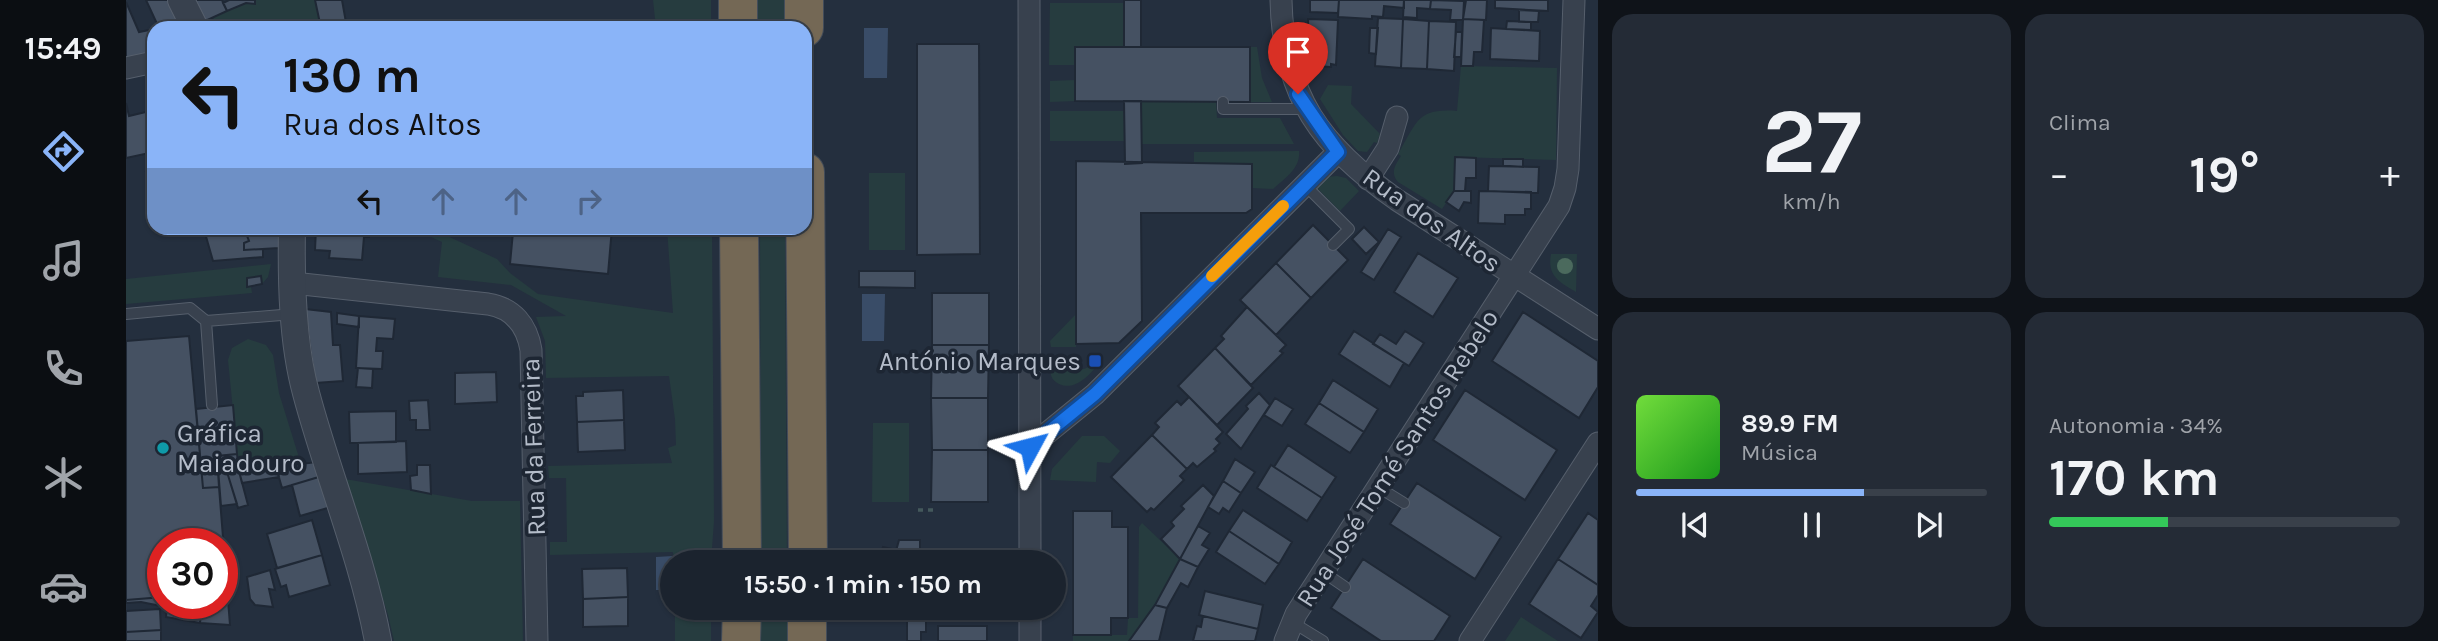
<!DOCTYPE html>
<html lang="pt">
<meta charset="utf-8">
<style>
:root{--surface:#1b232e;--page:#242b36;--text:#f1f3f6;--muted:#a0a4aa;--line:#39404a;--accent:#8ab4f8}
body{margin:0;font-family:Karla,sans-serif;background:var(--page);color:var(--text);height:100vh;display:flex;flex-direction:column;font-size:26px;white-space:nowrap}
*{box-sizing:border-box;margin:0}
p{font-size:23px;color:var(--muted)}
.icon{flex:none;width:38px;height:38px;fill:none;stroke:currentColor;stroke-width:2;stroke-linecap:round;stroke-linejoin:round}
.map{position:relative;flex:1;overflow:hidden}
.side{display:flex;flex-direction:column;gap:14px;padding:14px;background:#0f1319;width:840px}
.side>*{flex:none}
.guide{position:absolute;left:21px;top:21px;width:665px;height:214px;border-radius:21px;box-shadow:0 2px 5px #0004,0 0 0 2px var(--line);background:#8ab4f8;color:#111;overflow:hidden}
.speed{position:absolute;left:21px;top:528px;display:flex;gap:14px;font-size:35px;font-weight:700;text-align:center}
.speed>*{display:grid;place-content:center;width:91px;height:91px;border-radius:50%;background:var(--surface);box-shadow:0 2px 5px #0004,0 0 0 2px var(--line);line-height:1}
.speed .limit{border:10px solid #d22;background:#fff;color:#111}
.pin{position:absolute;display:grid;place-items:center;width:60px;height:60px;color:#fff;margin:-72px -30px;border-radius:50% 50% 50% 0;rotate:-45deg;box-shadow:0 0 7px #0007}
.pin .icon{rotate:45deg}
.me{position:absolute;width:77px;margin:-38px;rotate:52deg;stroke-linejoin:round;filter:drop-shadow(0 0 5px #0008)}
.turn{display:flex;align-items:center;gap:24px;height:147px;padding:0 21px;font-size:32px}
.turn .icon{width:91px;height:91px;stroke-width:2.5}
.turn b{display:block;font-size:49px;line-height:60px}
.lanes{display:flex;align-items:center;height:66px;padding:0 21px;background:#0003;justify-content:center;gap:35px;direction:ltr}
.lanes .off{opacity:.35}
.big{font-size:52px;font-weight:700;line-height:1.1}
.side .card{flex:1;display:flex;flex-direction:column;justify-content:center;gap:10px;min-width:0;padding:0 24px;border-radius:21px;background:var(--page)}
.side .dial{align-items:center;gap:0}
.dial b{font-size:91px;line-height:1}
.song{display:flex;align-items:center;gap:21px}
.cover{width:84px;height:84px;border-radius:10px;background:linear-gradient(135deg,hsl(100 70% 55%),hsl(120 70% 35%))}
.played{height:7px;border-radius:4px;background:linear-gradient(90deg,var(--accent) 65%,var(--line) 65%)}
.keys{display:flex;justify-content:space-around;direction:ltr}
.heat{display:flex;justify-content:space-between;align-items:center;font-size:38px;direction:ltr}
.charge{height:10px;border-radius:5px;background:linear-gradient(90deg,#34c759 34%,var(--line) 0)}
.side .tiles{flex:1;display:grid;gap:14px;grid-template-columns:repeat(2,1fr)}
.trip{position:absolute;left:534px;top:550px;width:406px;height:70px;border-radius:35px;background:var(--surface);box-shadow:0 2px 5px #0004,0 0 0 2px var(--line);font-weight:700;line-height:70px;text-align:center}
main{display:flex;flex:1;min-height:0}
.tab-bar{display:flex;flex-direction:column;width:126px;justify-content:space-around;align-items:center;background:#0b0e12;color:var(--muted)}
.tab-bar .icon{width:49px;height:49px}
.tab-bar .selected{color:var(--accent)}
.tab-bar b{font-size:32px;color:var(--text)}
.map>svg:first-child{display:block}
.green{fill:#263c3f}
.water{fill:#394c67}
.building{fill:#455162;stroke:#1f2835;stroke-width:2}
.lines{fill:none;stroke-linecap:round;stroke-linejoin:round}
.service-casing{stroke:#565f6c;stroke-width:12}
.minor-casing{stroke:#565f6c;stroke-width:23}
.tertiary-casing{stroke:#565f6c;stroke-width:28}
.motorway-casing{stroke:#434c59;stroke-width:40}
.path{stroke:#44595c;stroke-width:3.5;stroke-dasharray:5 5;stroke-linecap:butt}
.service{stroke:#38414e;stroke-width:10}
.minor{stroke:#38414e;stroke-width:21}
.tertiary{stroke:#38414e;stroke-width:26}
.motorway{stroke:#746855;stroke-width:38}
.tree{fill:#4b6a5d}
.route-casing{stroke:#114b97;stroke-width:18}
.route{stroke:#1a73e8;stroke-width:12}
.slow{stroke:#f59e0b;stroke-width:12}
.transit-dot{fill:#1a4fb4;stroke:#1d2633;stroke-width:2.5}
.culture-dot{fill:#0f9aa8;stroke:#1d2633;stroke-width:2.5}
.labels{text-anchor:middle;stroke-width:7;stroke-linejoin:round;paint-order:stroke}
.street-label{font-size:26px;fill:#b4bcc9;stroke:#1d2633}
.poi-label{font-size:26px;fill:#b4bcc9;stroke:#1d2633;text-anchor:end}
</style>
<main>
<nav class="tab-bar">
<b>15:49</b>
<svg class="icon selected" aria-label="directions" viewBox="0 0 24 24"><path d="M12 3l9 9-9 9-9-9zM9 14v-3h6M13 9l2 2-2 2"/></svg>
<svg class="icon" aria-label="music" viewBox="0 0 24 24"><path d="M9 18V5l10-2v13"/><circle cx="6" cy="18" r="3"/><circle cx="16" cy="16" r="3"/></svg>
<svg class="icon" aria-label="phone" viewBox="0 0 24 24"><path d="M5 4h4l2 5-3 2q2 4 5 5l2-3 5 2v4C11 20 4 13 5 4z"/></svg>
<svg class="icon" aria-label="climate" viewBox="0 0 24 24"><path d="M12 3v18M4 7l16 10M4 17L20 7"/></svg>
<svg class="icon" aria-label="car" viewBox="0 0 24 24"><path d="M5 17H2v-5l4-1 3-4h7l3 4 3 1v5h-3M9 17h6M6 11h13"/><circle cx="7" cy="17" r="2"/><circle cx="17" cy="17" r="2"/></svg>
</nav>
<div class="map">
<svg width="1472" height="641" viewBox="0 0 1472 641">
<rect width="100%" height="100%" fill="#242f3e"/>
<path class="green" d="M 129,0 L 189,0 L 195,28 L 92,28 L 87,17 L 120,3 L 129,4 Z
M 527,0 L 585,0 L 585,28 L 530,28 Z
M 632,0 L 658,0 L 658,28 L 632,28 Z
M 924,3 L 998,3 L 998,47 L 950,47 L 949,65 L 923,65 Z
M 1124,47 L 1131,47 L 1136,78 L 1146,102 L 1124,102 Z
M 1335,66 L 1431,68 L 1430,160 L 1330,157 L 1328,191 L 1316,209 L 1272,182 C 1264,173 1269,165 1275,156 L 1272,154 C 1291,123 1290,108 1331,111 Z
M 949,80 L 949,101 L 924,102 L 924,81 Z
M 1202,85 L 1226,86 L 1225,104 L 1254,134 L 1251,143 L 1248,142 L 1241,152 L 1232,151 L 1217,135 L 1194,99 Z
M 1015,101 L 1090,102 L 1091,118 L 1154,118 L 1168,144 L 1015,144 Z
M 924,111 L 998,111 L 998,141 L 924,141 Z
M 1173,151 C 1175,168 1158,179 1147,189 L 1126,188 L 1125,164 L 1068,164 L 1068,152 Z
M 743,173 L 779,173 L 779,250 L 743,250 Z
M 1211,176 L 1220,178 L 1233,191 L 1214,211 L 1191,188 L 1201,177 Z
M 285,228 L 304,228 L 371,259 L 384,273 L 412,294 L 547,313 L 541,228 L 586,228 L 588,521 L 585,562 L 548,562 L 547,552 L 424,555 L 424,542 L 441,542 L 440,478 L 423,478 L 422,466 L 546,463 L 542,448 L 550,445 L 549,419 L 543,376 L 420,378 L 419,341 L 410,317 L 440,316 L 385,285 L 312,277 L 316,242 Z
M 634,228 L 659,228 L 661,562 L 635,562 Z
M 1425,254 L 1451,254 L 1450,292 C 1433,282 1421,276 1425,254 Z
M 145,264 L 142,277 L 136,284 L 135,276 L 121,278 L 121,287 L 125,287 L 126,293 L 0,304 L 0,279 Z
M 950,314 L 950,347 L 925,347 L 924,341 Z
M 122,339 L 140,345 L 147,355 L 153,393 L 175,464 L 113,471 L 102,360 L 106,348 Z
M 976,361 C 965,372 951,392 933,384 C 926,380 925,377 924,370 L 958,369 Z
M 747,423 L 783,423 L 783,502 L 746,502 Z
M 956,436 L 978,436 L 994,451 L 984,463 L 971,462 L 970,482 L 924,480 L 926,469 Z
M 219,479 L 346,501 L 394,501 L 397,641 L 268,641 L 262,615 Z
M 1016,523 L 1054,559 L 1029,605 L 1003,641 L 947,641 L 947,635 L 1001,635 L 1002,618 L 1012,618 L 1013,527 Z
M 549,607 L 585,607 L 585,641 L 549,641 Z
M 635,607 L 661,607 L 661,641 L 635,641 Z
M 1395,617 L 1432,641 L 1379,641 Z"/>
<path class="water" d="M 738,28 L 762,28 L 761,78 L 738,78 Z
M 736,294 L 759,294 L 758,341 L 736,341 Z
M 547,556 L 546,592 L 539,593 L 538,590 L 530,590 L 530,557 Z"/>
<path class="building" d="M 20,0 L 43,0 L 57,28 L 31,28 L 33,28 Z
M 66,0 L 96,0 L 101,11 L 77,22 Z
M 103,0 L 129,0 L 129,4 L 120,3 L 101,11 L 97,3 Z
M 189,0 L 216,0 L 221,28 L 195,28 Z
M 998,0 L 1015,0 L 1015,47 L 998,47 Z
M 1184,0 L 1213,0 L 1212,13 L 1184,12 Z
M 1213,0 L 1278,0 L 1278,8 L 1258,6 L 1257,17 L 1246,16 L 1246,19 L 1212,17 Z
M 1278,0 L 1305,0 L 1304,9 L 1291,8 L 1291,18 L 1277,17 Z
M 1305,0 L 1338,1 L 1337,20 L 1324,20 L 1325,10 L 1304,9 Z
M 1340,0 L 1361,0 L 1360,20 L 1337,19 Z
M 1369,0 L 1422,0 L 1422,11 L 1369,8 Z
M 0,2 L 13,32 L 28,29 L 28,55 L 0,60 Z
M 1393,10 L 1413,11 L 1412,22 L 1393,22 Z
M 1252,18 L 1277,19 L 1275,68 L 1249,66 Z
M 1182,19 L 1212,20 L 1210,65 L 1205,64 L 1205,67 L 1189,66 L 1189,56 L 1183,55 Z
M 1277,19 L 1303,21 L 1301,69 L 1275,68 Z
M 1337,19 L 1358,20 L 1356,52 L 1348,52 L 1347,66 L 1335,66 Z
M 1303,21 L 1330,22 L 1328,71 L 1301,69 Z
M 1381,21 L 1405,22 L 1405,30 L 1380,29 Z
M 1244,28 L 1252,28 L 1250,54 L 1243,53 Z
M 1365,28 L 1414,31 L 1413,61 L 1364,59 Z
M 1330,32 L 1336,32 L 1335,57 L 1328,57 Z
M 791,44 L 853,44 L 854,254 L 791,255 Z
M 949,47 L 1124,47 L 1124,102 L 949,101 Z
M 998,101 L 1015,101 L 1016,163 L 999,164 Z
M 0,103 L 3,116 L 28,110 L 28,152 L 0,158 Z
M 1329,157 L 1350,158 L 1350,178 L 1340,178 L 1339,191 L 1328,191 Z
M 1377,159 L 1397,159 L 1397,167 L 1377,166 Z
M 950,161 L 1126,164 L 1126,209 L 1120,213 L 1015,213 L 1016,321 L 993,343 L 950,344 Z
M 1363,166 L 1413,167 L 1412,193 L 1362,191 Z
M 28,170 L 28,204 L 20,172 Z
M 1328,191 L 1345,191 L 1345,203 L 1338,202 L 1333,211 L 1320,202 Z
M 1353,191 L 1405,192 L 1405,209 L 1399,209 L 1399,215 L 1379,215 L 1379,224 L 1352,223 Z
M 1187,225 L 1222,260 L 1185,298 L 1150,263 Z
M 1238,227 L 1253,242 L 1240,254 L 1226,239 Z
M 103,228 L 104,231 L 118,228 L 123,241 L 118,243 L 118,250 L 137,249 L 137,257 L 87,261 L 79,233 Z
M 118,228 L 153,228 L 153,248 L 118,250 L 118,243 L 123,241 Z
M 190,228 L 243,228 L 243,237 L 238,237 L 236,260 L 203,258 L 204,251 L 189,250 Z
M 354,228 L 486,228 L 482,274 L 384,264 L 387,232 Z
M 1262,229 L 1275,237 L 1248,280 L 1235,272 Z
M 1292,253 L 1332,278 L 1307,317 L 1268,292 Z
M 1150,263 L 1185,298 L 1150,335 L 1114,300 Z
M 733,271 L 789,271 L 789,288 L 733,287 Z
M 135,276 L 136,284 L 121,287 L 121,278 Z
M 806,293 L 863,293 L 863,345 L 806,345 Z
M 1121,307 L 1160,345 L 1154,351 L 1157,353 L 1125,385 L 1089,348 L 1098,339 L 1095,336 Z
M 179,309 L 205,312 L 207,345 L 214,345 L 217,381 L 189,383 Z
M 1397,312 L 1472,361 L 1472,387 L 1453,418 L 1366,361 Z
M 211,313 L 233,316 L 233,327 L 211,324 Z
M 233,316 L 269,319 L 267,339 L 251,338 L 250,351 L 257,351 L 256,369 L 230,368 Z
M 1228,331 L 1278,363 L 1264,387 L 1213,354 Z
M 1279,331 L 1298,343 L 1283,366 L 1247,344 L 1254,334 L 1270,344 Z
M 63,336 L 77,488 L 93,487 L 104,625 L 74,623 L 75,613 L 70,613 L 70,604 L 96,604 L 96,544 L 37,544 L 37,597 L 0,600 L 0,341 Z
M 806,345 L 863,345 L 862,398 L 805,398 Z
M 1089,348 L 1127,388 L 1091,425 L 1052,386 Z
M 232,368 L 247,369 L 246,388 L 230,387 Z
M 370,372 L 371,402 L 329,404 L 329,373 Z
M 1207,380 L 1252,409 L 1238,432 L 1193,403 Z
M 497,390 L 498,420 L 451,422 L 450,396 L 457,396 L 457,392 Z
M 1339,390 L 1431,450 L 1399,500 L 1307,440 Z
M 1133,393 L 1144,405 L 1115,449 L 1100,434 L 1122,409 L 1120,406 Z
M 1063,397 L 1097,432 L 1090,439 L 1094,443 L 1088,449 L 1090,451 L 1071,467 L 1067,463 L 1061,469 L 1026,435 L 1033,427 L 1029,423 L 1051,401 L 1055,405 Z
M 805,398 L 862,398 L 862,450 L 806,450 Z
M 1149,398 L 1167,409 L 1156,426 L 1138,415 Z
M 302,400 L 304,430 L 290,430 L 290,420 L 284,420 L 283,401 Z
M 1193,403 L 1238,432 L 1224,453 L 1179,424 Z
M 107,405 L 111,454 L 91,456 L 93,487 L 77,488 L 70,409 Z
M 270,411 L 270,442 L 224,443 L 223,412 Z
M 498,420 L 499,450 L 452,452 L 451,422 Z
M 1026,435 L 1061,469 L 1054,476 L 1058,480 L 1028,510 L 1025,508 L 1021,512 L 985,477 Z
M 280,441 L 281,472 L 232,474 L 232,443 Z
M 1162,445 L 1210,477 L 1196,498 L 1148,467 Z
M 806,450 L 862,450 L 862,502 L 805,502 Z
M 111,454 L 113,471 L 101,472 L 111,504 L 95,506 L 91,456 Z
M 1109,459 L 1129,472 L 1115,493 L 1097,481 Z
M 191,462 L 196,476 L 156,488 L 150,467 Z
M 291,465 L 304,465 L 305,494 L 285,490 L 284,476 L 291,475 Z
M 1145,465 L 1196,498 L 1181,521 L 1131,488 Z
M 150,467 L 153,477 L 116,483 L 113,471 Z
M 113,471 L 122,505 L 112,508 L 101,472 Z
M 196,476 L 205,507 L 174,516 L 166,485 Z
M 1097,481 L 1115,493 L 1103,512 L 1097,508 L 1093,514 L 1082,507 Z
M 1291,483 L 1375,537 L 1349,579 L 1264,524 Z
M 1077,485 L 1088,496 L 1054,559 L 1035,539 L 1048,526 L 1045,522 L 1058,509 L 1055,506 Z
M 1117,510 L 1166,542 L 1153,564 L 1103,531 Z
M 947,511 L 986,511 L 986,527 L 1002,527 L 1002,618 L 985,618 L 985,635 L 947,635 Z
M 1462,513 L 1472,520 L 1472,585 L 1432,559 Z
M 186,520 L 196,555 L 151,568 L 141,534 Z
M 1072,526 L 1084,533 L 1076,545 L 1083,549 L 1072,567 L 1054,559 Z
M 1103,531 L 1153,564 L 1139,584 L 1090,552 Z
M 773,540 L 794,540 L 794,554 L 791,554 L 791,562 L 767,562 Z
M 757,547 L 770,550 L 767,562 L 753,562 Z
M 806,549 L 863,549 L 863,562 L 806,562 Z
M 196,555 L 204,585 L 163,597 L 160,585 L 155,587 L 149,569 Z
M 1054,559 L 1072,567 L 1062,587 L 1055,583 L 1041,608 L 1029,605 Z
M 1237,559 L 1324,616 L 1308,641 L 1255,641 L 1205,608 Z
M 1432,559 L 1472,585 L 1472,595 L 1465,606 L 1472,612 L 1455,638 L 1403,604 Z
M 501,568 L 502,597 L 457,599 L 456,569 Z
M 144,570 L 149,590 L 143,589 L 147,607 L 129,605 L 124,599 L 121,577 Z
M 1079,591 L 1137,605 L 1132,629 L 1073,615 Z
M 37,597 L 37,604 L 70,604 L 70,613 L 15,602 L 0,603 L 0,600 Z
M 502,597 L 502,626 L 457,627 L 457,599 Z
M 1029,605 L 1041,608 L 1033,641 L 1003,641 Z
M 41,607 L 75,613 L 74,623 L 40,617 Z
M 753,607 L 777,607 L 777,615 L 751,615 Z
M 34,609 L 35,630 L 0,632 L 0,611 Z
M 781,615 L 800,615 L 800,632 L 795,632 L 795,641 L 781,641 Z
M 1077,616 L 1132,629 L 1129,641 L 1067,641 L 1071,626 L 1075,627 Z
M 812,626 L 861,626 L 861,641 L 812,641 Z
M 35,630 L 35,641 L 0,641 L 0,632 Z"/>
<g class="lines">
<g class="service-casing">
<path id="service" d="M 1097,102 L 1097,109 L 1181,109
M 1178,184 L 1223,229 L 1207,245
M 0,314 L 64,308 L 80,321 L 168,314
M 80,321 L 86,405
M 1252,487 L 1278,503
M 1197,572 L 1219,587
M 1166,622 L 1197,641"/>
</g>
<g class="minor-casing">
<path id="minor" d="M 903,0 L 904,562
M 1155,0 C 1157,96 1195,146 1271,200 L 1472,329
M 0,68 L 28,62
M 1242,179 L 1262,148 L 1271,117
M 167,283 L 362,304 C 387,308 401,325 405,350 L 411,641
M 904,447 L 969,394 L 1212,152
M 904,641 L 904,607
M 1159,641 L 1170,614 L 1433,206 L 1439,188 L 1442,169 L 1448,0
M 1344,641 L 1472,443"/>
</g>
<g class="tertiary-casing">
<path id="tertiary" d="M 55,0 L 69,28
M 166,228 C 165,280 166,342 180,393 C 202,476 236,556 252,641"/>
</g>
<g class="motorway-casing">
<path id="motorway" d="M 612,0 L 612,28
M 678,0 L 678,28
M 679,172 L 682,562
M 613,228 L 616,562
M 615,641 L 616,607
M 681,641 L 681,607"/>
</g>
<path class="path" d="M 792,510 L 808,510"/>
<use href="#service" class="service"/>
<use href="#minor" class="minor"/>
<use href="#tertiary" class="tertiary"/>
<use href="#motorway" class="motorway"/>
</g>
<circle class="tree" cx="1439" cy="266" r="8"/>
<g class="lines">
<g class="route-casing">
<path id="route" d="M 904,447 L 969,394 L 1212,152 L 1172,94"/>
</g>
<use href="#route" class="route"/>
<path class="slow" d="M 1086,276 L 1157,206"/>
</g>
<rect class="transit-dot" x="962" y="354" width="14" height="14" rx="3.5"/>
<circle class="culture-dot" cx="37" cy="448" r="7"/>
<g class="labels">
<g class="street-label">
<text transform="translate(1306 220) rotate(35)" y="9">Rua dos Altos</text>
<text transform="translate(407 447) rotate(-92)" y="9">Rua da Ferreira</text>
<text transform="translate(1271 458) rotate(-57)" y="9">Rua José Tomé Santos Rebelo</text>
</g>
<g class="poi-label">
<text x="955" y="370">António Marques</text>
<text x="51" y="442" text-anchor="start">Gráfica<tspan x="51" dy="30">Maiadouro</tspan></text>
</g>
</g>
</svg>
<div class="speed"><div class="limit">30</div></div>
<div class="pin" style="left:1172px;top:94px;background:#d93025"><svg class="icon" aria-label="arrive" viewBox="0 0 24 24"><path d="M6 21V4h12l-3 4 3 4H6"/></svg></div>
<svg class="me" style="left:904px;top:447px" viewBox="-20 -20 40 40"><path d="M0-17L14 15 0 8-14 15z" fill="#1a73e8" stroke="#fff" stroke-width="4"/></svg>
<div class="trip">15:50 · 1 min · 150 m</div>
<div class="guide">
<div class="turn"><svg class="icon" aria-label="left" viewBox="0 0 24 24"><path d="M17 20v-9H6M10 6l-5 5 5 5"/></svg><div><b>130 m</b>Rua dos Altos</div></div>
<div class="lanes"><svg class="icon" aria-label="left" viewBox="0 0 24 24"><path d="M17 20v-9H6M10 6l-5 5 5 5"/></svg><svg class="icon off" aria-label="ahead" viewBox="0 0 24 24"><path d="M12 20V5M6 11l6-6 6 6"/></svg><svg class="icon off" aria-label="ahead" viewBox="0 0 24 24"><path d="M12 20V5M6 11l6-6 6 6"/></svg><svg class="icon off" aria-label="right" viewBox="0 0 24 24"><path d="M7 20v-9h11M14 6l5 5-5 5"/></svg></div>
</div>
</div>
<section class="side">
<div class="tiles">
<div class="card dial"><b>27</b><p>km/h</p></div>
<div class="card"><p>Clima</p>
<div class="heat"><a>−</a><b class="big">19°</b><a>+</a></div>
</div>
<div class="card">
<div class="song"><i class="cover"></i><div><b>89.9 FM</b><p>Música</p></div></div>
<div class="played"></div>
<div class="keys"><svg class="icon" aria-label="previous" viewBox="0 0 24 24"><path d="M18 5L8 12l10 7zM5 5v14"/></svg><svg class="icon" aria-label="pause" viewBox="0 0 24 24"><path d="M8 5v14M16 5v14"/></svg><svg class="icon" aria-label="next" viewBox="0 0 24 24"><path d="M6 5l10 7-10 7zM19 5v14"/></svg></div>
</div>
<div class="card"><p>Autonomia · 34%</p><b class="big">170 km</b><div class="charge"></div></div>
</div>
</section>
</main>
